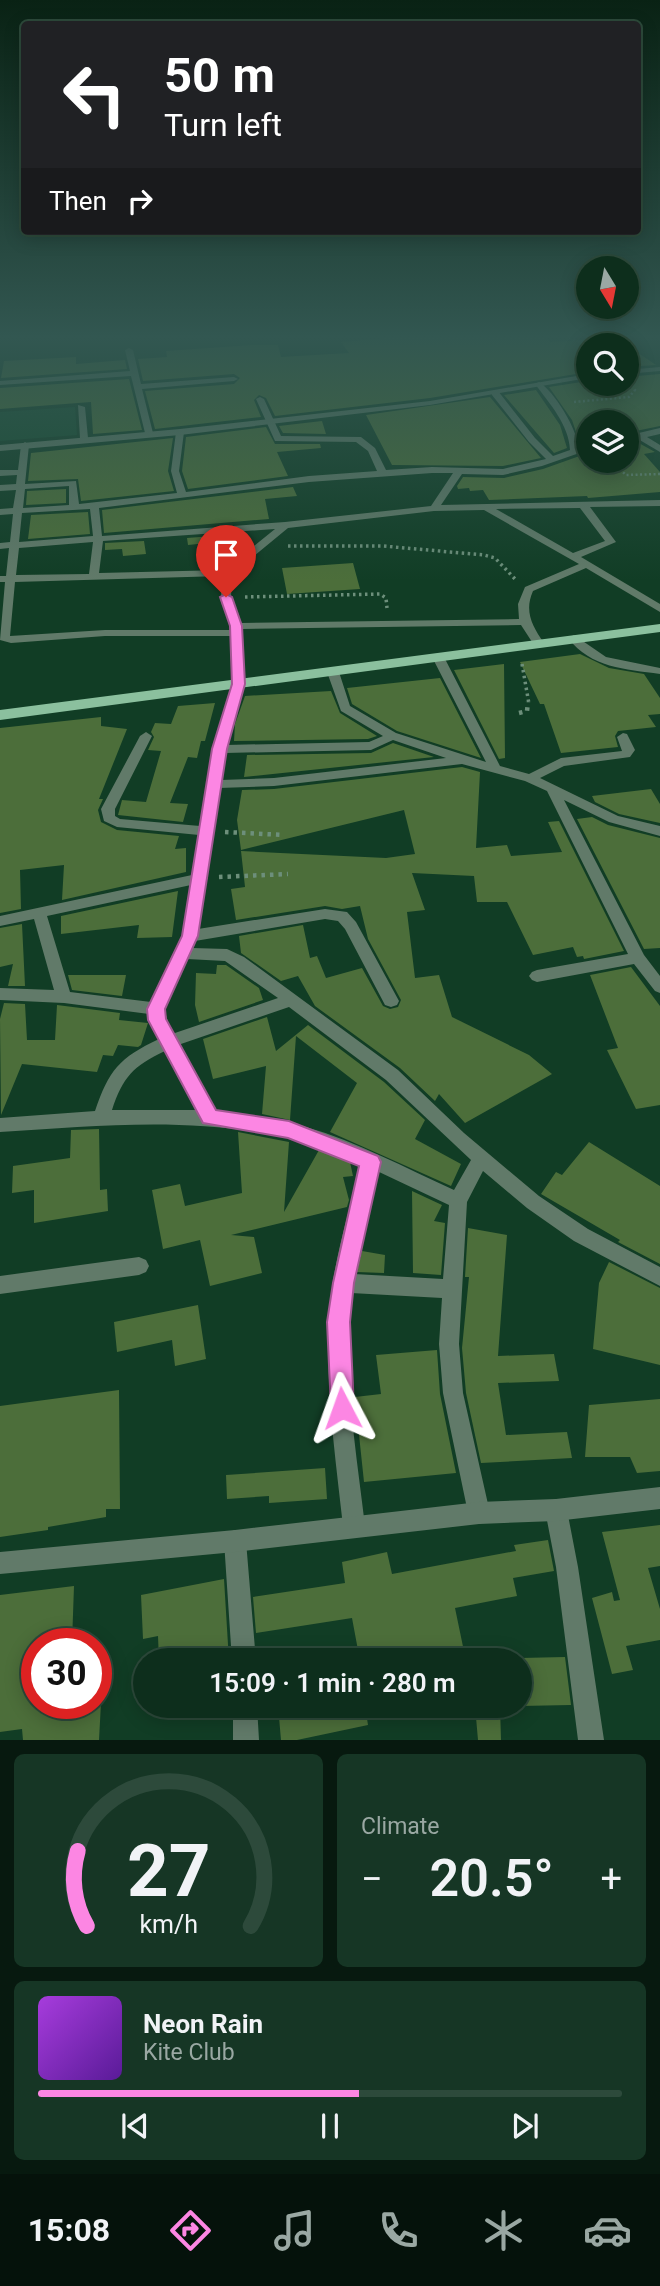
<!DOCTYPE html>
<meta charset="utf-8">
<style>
:root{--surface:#0d2e1c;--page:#163625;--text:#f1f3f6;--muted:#9aa8a3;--line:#2d4a3b;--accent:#fc86e3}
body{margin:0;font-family:Roboto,sans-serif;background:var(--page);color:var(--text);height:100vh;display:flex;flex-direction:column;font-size:26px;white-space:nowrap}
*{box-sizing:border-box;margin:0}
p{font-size:23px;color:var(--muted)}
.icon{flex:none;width:38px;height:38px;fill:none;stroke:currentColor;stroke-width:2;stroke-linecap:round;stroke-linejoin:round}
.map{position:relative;height:1740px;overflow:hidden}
.side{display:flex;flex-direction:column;gap:14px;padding:14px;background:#07190f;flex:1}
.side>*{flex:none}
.top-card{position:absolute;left:21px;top:21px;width:620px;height:214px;border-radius:7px;box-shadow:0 4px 18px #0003,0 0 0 2px var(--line);background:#202124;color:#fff;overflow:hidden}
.needle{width:46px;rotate:170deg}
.controls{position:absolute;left:576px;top:256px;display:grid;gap:14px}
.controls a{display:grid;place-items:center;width:63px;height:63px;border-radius:50%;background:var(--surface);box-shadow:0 4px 18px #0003,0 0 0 2px var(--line);font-size:35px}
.speed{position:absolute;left:21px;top:1628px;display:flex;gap:14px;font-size:35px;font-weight:700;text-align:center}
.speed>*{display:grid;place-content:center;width:91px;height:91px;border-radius:50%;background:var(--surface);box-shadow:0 4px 18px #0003,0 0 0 2px var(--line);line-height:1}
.speed .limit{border:10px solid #d22;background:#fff;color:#111}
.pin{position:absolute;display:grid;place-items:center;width:60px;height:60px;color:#fff;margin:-72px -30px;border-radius:50% 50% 50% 0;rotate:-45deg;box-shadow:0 0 7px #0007}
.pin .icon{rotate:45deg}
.me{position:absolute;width:77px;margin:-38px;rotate:356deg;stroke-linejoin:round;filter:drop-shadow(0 0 5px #0008)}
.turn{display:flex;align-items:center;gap:24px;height:147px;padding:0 28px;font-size:32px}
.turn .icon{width:91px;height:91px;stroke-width:2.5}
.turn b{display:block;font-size:49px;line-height:60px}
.then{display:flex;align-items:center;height:66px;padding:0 28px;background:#0003;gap:14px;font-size:26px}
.big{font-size:52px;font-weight:600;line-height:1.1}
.side .widget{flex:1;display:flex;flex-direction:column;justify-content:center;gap:10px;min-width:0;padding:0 24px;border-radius:10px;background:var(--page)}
.side .dial{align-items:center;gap:0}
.dial svg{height:182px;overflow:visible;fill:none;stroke:var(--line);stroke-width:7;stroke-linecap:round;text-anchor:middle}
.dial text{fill:var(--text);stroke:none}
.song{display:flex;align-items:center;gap:21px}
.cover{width:84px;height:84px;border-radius:10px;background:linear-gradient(135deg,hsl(280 70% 55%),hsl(270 70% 35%))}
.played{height:7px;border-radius:4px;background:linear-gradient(90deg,var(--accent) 55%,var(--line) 55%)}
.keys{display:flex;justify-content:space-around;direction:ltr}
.heat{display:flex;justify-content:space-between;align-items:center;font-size:38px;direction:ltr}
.side .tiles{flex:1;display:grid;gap:14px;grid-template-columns:1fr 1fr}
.widget:last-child{grid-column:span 2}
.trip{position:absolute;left:133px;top:1648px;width:399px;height:70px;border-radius:35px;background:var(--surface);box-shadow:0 4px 18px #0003,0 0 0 2px var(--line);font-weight:600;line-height:70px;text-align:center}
.tabs{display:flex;height:112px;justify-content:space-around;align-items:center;background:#05120b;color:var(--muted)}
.tabs .icon{width:49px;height:49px}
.tabs .on{color:var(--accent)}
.tabs b{font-size:32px;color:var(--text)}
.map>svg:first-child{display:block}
.built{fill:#164b2f}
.building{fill:#4c6e3a}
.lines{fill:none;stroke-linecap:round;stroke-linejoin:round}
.path-far2{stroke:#6d8f7b;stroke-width:2.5;stroke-dasharray:2 2.5;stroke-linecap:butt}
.path-far1{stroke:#6d8f7b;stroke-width:3.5;stroke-dasharray:2.5 3.5;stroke-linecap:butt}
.path{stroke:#6d8f7b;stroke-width:4.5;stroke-dasharray:3.5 5;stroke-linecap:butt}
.minor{fill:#617a69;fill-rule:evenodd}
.tertiary{fill:#617a69;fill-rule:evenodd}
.primary{fill:#8bc09e;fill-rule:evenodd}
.route{fill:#fc86e3;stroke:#a45794;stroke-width:2}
</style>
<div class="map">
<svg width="660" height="1740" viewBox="0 0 660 1740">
<rect width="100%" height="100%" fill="#113d25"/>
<path class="built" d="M 75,407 L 77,435 L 0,441 L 0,412 Z"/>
<path class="building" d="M 387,338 L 547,338 L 550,342 L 616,338 L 656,365 L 626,367 L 626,345 L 588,345 L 588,372 L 430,398 L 275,416 L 266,398 L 259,395 L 254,400 L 261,417 L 155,429 L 145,391 L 234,384 L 240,378 L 234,374 L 143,381 L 138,359 L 167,357 L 166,351 L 252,345 L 278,345 L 281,357 L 349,353 L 341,342 Z
M 76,357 L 76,364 L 125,360 L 127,369 L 1,378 L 4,361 Z
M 660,374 L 660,426 L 626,433 L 626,422 L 588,422 L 588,442 L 580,444 L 572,420 L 549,387 L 588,381 L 588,383 L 626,383 L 626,377 Z
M 129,379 L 142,430 L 93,434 L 91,402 L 0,409 L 0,388 Z
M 536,390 L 560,425 L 567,448 L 554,453 L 504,395 Z
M 490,397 L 541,458 L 503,466 L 392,465 L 366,415 Z
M 322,421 L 326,434 L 283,433 L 279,426 Z
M 266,427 L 275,444 L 320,444 L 321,448 L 277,452 L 288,476 L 188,489 L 182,471 L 186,437 Z
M 173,438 L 168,471 L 174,491 L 81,501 L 78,479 L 28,481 L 31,453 Z
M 637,442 L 655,452 L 644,454 L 660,472 L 660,492 L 588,498 L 587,496 L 489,500 L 483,490 L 470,491 L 469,488 L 458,489 L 457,486 L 463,477 L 504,478 L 543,469 L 588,453 L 588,460 L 626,460 L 626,444 Z
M 293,487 L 297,496 L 265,499 L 269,519 L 104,533 L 102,510 Z
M 66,489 L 66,503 L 26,505 L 27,491 Z
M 88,512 L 90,534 L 28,539 L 31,515 Z
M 226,535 L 227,541 L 188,545 L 187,538 Z
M 144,541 L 146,554 L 123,556 L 122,549 L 105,550 L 105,543 Z
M 353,563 L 360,589 L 287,594 L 282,568 Z
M 580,654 L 609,668 L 644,674 L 660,698 L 660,714 L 648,715 L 656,727 L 618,731 L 615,736 L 618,747 L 561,753 L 544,704 L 540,704 L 520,662 Z
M 504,664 L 505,758 L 499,759 L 454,670 Z
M 440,678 L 481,758 L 397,731 L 352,704 L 347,688 Z
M 331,691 L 340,713 L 377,736 L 368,739 L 234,741 L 235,724 L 245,696 Z
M 215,703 L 205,741 L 201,741 L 197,758 L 188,757 L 170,803 L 188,804 L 183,822 L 118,815 L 122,800 L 146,802 L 161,751 L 148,750 L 154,737 L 151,732 L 155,723 L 171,724 L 178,706 Z
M 101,717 L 101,726 L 127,729 L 99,799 L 103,799 L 98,810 L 101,822 L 117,830 L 179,836 L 175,849 L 186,848 L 186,872 L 62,900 L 64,865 L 20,870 L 21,909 L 0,913 L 0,728 Z
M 393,743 L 434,757 L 244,777 L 247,755 L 371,753 Z
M 462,767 L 480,772 L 476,848 L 507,845 L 511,856 L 562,852 L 548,822 L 559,821 L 624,951 L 584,959 L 583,956 L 577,957 L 573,947 L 533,955 L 507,902 L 477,902 L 474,876 L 412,873 L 425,910 L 407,912 L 415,978 L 439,975 L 452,1017 L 529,1055 L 552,1074 L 465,1123 L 439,1094 L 435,1101 L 400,1068 L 315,1006 L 298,976 L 281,981 L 241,953 L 239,936 L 303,925 L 310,958 L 317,956 L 326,978 L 362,968 L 383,1006 L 390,1009 L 398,1007 L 401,1000 L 368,939 L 360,906 L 342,909 L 325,906 L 236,920 L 231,889 L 245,887 L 241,851 L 386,858 L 415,854 L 404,810 L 241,850 L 237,820 L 242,790 L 274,789 Z
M 651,789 L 660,804 L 660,823 L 619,814 L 595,802 L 592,796 Z
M 592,817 L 608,825 L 660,838 L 660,948 L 644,949 L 577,819 Z
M 178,891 L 172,937 L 137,938 L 139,925 L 61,934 L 61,916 Z
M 22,924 L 25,986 L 8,986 L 13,964 L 0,967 L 0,928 Z
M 217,965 L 226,965 L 259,988 L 263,1000 L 199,1022 L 195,1005 L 196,973 L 216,974 Z
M 631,967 L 660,1006 L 660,1105 L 636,1109 L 607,1050 L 618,1048 L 590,975 Z
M 68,975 L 126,975 L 122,996 L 72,990 Z
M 4,1003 L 25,1004 L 27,1040 L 55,1040 L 57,1005 L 120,1013 L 119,1020 L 148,1023 L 141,1045 L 138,1047 L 118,1045 L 113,1056 L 103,1055 L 97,1072 L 22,1064 L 1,1115 L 0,1019 Z
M 267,1017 L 276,1051 L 308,1025 L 384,1082 L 425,1120 L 415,1139 L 461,1164 L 451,1186 L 330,1132 L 357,1083 L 296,1036 L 290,1120 L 262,1114 L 266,1066 L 213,1079 L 203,1039 Z
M 99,1129 L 100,1190 L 107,1189 L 108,1211 L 34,1223 L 34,1190 L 12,1193 L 13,1166 L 70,1158 L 71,1130 Z
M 238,1132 L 289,1142 L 284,1212 L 319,1150 L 350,1162 L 353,1176 L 343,1177 L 349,1200 L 347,1207 L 231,1235 L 254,1237 L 262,1273 L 210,1286 L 200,1240 L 163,1249 L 152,1190 L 180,1184 L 185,1206 L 242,1193 Z
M 589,1142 L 660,1186 L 660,1264 L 618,1242 L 620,1240 L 541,1194 L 556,1172 L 562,1175 Z
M 412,1191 L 442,1205 L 434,1221 L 445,1223 L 441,1275 L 413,1273 Z
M 468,1228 L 507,1235 L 498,1356 L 554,1354 L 559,1381 L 498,1383 L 506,1435 L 567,1432 L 572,1458 L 481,1463 L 466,1393 L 462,1348 L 469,1277 L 465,1277 Z
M 362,1251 L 385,1255 L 384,1273 L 357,1272 Z
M 609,1262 L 660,1288 L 660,1365 L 593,1349 L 599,1283 Z
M 198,1305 L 206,1359 L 175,1366 L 172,1340 L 117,1352 L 114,1322 Z
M 437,1350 L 440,1394 L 456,1473 L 364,1482 L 355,1397 L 381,1394 L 376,1355 Z
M 119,1390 L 120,1509 L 106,1509 L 106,1517 L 48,1527 L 48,1530 L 0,1537 L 0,1406 Z
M 660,1399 L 660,1471 L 637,1473 L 630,1457 L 585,1457 L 589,1405 Z
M 325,1468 L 327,1499 L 269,1503 L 269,1496 L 227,1499 L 226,1475 Z
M 660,1525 L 660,1566 L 648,1568 L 660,1609 L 660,1640 L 626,1646 L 633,1670 L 612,1674 L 592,1598 L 612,1592 L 614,1601 L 620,1600 L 602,1532 Z
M 548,1540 L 554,1571 L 513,1578 L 517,1596 L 455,1608 L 466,1661 L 360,1661 L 352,1618 L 256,1633 L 253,1597 L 345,1583 L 342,1562 L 387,1552 L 392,1574 L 516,1551 L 514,1545 Z
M 224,1579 L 229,1661 L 159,1661 L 158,1636 L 143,1639 L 141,1595 Z
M 74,1586 L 72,1643 L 37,1643 L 37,1703 L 101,1703 L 99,1740 L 23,1740 L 22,1729 L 0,1732 L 0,1595 Z
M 565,1657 L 571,1705 L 520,1706 L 520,1658 Z
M 278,1706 L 365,1706 L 368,1725 L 297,1740 L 281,1740 Z
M 475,1706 L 500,1706 L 501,1740 L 478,1740 Z"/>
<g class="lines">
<path class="path-far2" d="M 569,338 L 591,345
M 574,402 L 629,397 L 635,390 L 632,389
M 610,460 L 626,475 L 660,474"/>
<path class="path-far1" d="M 288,546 L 383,546 L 484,555 L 495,558 L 517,581
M 245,597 L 380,594 L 386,598 L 387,608
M 522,664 L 529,704"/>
<path class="path" d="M 519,713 L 527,711 L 528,702
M 225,832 L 284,835
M 219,877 L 288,874"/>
<path class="minor" d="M 129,348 L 133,350 L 141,384 L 234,377 L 238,379 L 234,381 L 142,389 L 153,433 L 149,436 L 145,433 L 131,376 L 0,385 L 0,381 L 130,371 L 125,350 Z
M 539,382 C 554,391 578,430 578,447 L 588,444 L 588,450 L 542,466 L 503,475 L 462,474 L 441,505 L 660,500 L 660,506 L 590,507 L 616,542 L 581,557 L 660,604 L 660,612 L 586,568 L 533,591 C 524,611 532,626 544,643 L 538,646 L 534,645 L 521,625 L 242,629 L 245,684 L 226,745 L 369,742 L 383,736 L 341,711 L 327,672 L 333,669 L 339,672 L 350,706 L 396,733 L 486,762 L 432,657 L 438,654 L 444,657 L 500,766 L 529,774 L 561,758 L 622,751 L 617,737 L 623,733 L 627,734 L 635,750 L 630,757 L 564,766 L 540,778 L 618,816 L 660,826 L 660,836 L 609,822 L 564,800 L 644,955 L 660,976 L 660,993 L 655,991 L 634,964 L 537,982 L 532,980 L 529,976 L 532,972 L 537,970 L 628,954 L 547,791 L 525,781 L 462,764 L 274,786 L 219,788 L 206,875 L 208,878 L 206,882 L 198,929 L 325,909 L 347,912 L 356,922 L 399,1001 L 397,1005 L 391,1007 L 385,1005 L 345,929 L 338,921 L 325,919 L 195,941 L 192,948 L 227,949 L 244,957 L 398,1070 L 464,1133 L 539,1196 L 588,1229 L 660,1267 L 660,1286 L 574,1241 L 527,1208 L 483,1171 L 467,1202 L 459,1344 L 463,1393 L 490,1513 L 487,1521 L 479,1524 L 471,1521 L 468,1513 L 443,1393 L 439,1344 L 442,1298 L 351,1293 C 342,1370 356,1449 365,1526 L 362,1534 L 354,1537 L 346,1534 L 343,1526 C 335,1453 324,1379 330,1306 C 334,1257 350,1210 361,1163 C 243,1111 125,1124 0,1132 L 0,1118 L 95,1111 C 109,1070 119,1058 159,1039 L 152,1027 L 149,1014 L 64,1003 L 0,1000 L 0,988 L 54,990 L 34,919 L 0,926 L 0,916 L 192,875 L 199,835 L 117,827 L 104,821 L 101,809 L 140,736 L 146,732 L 152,736 L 115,809 L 115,816 L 120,819 L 200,826 L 213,749 L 233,684 L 231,636 L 105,636 L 11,643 L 0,640 L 5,582 L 0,582 L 0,576 L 6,576 L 9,548 L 0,549 L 0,543 L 10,542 L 13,514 L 0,515 L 0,509 L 13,508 L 16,490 L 0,491 L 0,485 L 16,484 L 17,475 L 0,476 L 0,470 L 18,470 L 21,445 L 25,442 L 29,445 L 25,484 L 76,481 L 79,504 L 177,493 L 171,471 L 176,432 L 180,429 L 184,432 L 179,471 L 186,492 L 309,476 L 377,471 L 368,451 L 356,442 L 275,441 L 256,399 L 260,397 L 264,399 L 281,436 L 361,437 L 375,448 L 386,470 L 432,467 L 503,469 L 546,459 L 529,442 L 492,395 L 492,391 L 498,391 L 535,438 L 553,456 L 570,450 C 569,425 550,404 535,384 ZM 432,473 L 453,473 L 431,506 L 285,522 L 102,536 L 99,508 L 309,482 ZM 69,486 L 69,505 L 23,508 L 25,489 ZM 580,508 L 605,541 L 573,553 L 496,509 ZM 90,509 L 93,536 L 19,542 L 22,513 ZM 484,510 L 579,564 L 525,587 L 518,604 L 519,619 L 240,623 L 231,597 L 232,574 L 288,528 L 434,511 ZM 275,529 L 224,570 L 99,573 L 103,541 ZM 93,542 L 89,574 L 16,575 L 19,548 ZM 222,576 L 221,597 L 231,630 L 105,630 L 10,636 L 15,582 ZM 393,740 L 446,758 L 274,778 L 221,780 L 225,753 L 371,750 ZM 191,885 L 183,936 L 151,1002 L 70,992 L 47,916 ZM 187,959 L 225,961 L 278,998 L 172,1034 L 164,1009 ZM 289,1007 L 386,1080 L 471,1160 L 454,1190 C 405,1168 358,1142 306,1127 C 276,1118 246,1114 216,1111 L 178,1045 ZM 165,1051 L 197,1110 L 112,1110 C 123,1077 133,1066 165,1051 ZM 377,1171 L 449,1205 L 443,1279 L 354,1274 Z
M 78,405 L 85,407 L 88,438 L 84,441 L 80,438 Z
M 660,428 L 660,434 L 647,437 L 660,445 L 660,452 L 638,439 L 626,441 L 626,436 Z
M 574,635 L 606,657 L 660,668 L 660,674 C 625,669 591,668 568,638 Z
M 139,1257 L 146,1260 L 149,1266 L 146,1272 L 139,1275 L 0,1294 L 0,1276 Z
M 556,1499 L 564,1502 L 567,1510 L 578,1567 L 604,1740 L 578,1740 L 556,1567 L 545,1510 L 548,1502 Z
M 235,1530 L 243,1533 L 246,1541 L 256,1661 L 232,1661 L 224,1541 L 227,1533 Z
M 233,1706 L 257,1706 L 259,1740 L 233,1740 Z"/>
<path class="tertiary" d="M 660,367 L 660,371 L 626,374 L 626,370 Z
M 588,374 L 588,378 L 430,405 L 180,435 L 0,451 L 0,445 L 180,429 L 430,401 Z
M 660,1487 L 660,1509 L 556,1521 L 479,1524 L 235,1552 L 0,1574 L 0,1552 L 235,1530 L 479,1502 L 556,1499 Z"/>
<path class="primary" d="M 660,624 L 660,632 L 0,720 L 0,710 Z"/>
</g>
<linearGradient id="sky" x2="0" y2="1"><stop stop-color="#092214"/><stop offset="0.58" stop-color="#325751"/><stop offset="1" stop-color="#325751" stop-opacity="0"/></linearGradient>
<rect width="660" height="581" fill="url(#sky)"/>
<path class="route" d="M 226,594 L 232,597 L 242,626 L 245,684 L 227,749 L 198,936 L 165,1009 L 166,1019 L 216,1110 L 289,1121 L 378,1156 L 381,1162 L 354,1283 L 350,1322 L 354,1408 L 351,1416 L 342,1420 L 334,1416 L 331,1408 L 327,1322 L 333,1283 L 359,1166 L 288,1138 L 203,1123 L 148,1020 L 147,1009 L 182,936 L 212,749 L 232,684 L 230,626 L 220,597 Z"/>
</svg>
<div class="controls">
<a><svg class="needle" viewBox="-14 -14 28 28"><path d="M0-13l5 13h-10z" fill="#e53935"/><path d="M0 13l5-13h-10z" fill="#9aa8a3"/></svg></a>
<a><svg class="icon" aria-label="search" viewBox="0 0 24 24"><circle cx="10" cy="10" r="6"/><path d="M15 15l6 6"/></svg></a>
<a><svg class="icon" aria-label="layers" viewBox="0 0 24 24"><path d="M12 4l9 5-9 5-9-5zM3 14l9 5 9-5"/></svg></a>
</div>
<div class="speed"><div class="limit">30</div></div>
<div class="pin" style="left:226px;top:597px;background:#d93025"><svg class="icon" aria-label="arrive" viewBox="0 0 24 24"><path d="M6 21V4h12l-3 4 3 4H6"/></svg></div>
<svg class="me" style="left:342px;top:1408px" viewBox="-20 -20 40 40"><path d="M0-17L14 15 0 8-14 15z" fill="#fc86e3" stroke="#fff" stroke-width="4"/></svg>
<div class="trip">15:09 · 1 min · 280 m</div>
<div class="top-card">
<div class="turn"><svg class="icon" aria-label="left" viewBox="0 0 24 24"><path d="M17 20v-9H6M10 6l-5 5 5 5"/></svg><div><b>50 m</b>Turn left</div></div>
<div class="then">Then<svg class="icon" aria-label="right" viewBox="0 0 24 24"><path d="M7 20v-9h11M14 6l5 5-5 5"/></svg></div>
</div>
</div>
<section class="side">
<div class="tiles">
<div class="widget dial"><svg viewBox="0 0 100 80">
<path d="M14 69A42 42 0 1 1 86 69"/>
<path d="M14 69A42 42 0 0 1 10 36" stroke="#fc86e3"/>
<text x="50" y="56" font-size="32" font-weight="700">27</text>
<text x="50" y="72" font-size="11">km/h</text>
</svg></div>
<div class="widget"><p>Climate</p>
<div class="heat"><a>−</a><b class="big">20.5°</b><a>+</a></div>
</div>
<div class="widget">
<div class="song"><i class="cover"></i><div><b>Neon Rain</b><p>Kite Club</p></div></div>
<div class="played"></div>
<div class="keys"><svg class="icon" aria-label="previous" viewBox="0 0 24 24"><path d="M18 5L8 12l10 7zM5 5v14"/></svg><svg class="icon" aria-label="pause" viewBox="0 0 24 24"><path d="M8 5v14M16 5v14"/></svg><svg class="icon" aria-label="next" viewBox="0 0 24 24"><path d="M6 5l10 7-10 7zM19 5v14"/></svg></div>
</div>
</div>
</section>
<nav class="tabs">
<b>15:08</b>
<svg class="icon on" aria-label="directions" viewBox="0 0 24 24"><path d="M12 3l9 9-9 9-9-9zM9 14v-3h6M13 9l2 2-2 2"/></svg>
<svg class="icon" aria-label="music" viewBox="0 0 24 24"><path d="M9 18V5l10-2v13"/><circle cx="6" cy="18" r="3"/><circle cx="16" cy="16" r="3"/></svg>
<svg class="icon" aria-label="phone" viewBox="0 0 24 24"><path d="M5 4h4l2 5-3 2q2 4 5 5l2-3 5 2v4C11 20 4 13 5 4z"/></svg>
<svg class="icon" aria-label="climate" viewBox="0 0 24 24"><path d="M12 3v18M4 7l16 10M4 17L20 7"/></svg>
<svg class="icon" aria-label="car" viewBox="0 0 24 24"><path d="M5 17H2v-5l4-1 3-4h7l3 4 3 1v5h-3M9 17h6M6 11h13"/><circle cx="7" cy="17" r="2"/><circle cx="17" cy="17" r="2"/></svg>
</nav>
